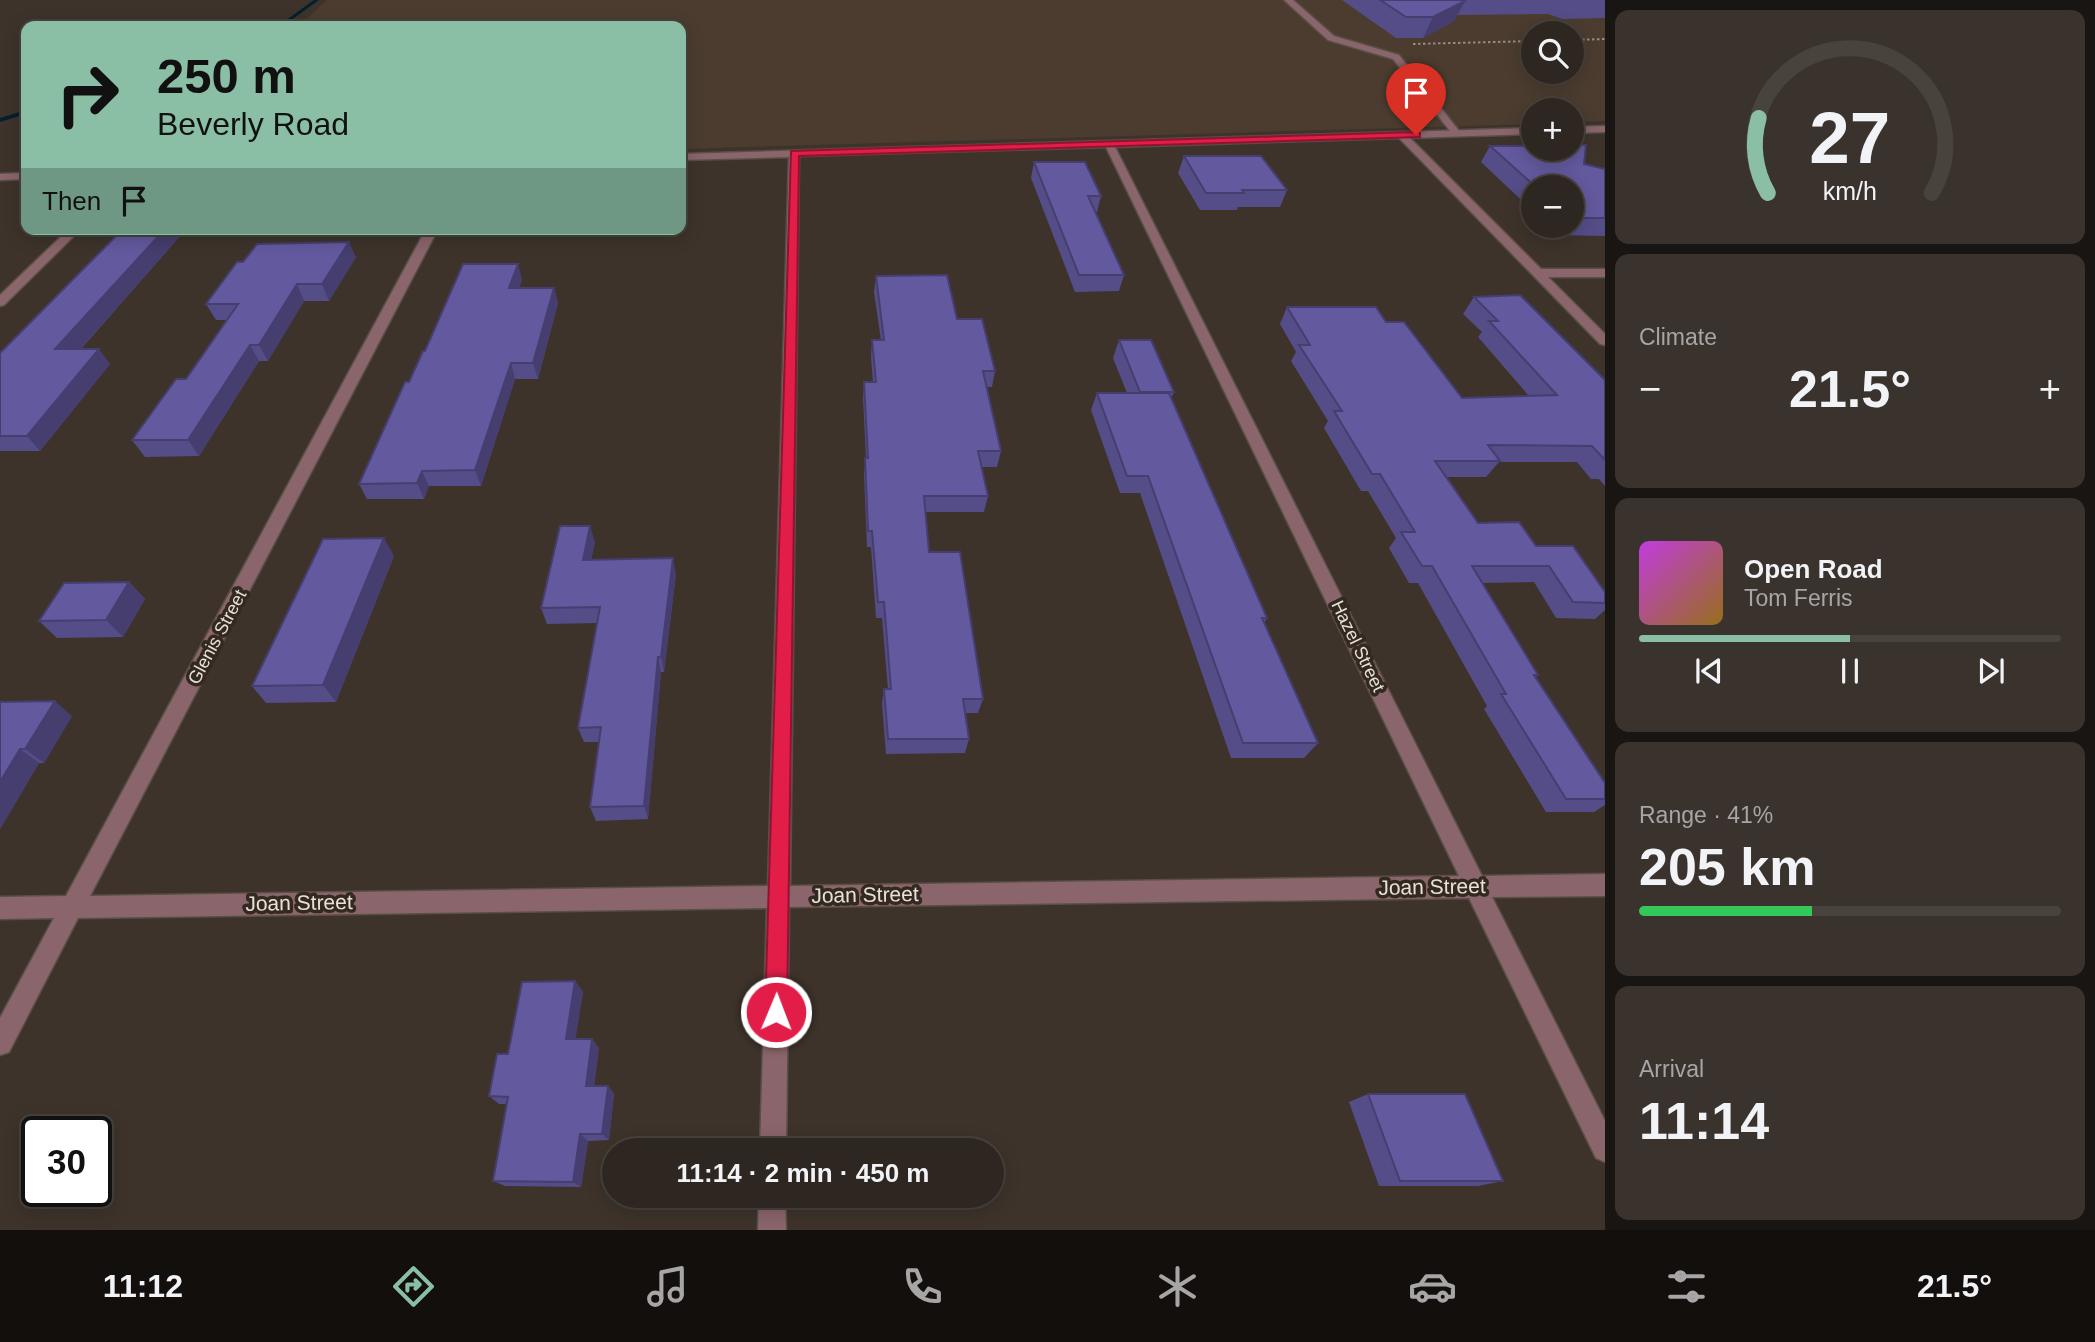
<!DOCTYPE html>
<meta charset="utf-8">
<style>
:root{--surface:#2e2620;--page:#3a322d;--text:#f1f3f6;--muted:#a7a5a5;--line:#49433e;--accent:#8abfa5}
body{margin:0;font-family:Arial,sans-serif;background:var(--page);color:var(--text);height:100vh;display:flex;flex-direction:column;font-size:26px;white-space:nowrap}
*{box-sizing:border-box;margin:0}
p{font-size:23px;color:var(--muted)}
.icon{flex:none;width:38px;height:38px;fill:none;stroke:currentColor;stroke-width:2;stroke-linecap:round;stroke-linejoin:round}
.map{position:relative;flex:1;overflow:hidden}
.drawer{display:flex;flex-direction:column;gap:10px;padding:10px;background:#191512;width:490px}
.drawer>*{flex:none}
.top-card{position:absolute;left:21px;top:21px;width:665px;height:214px;border-radius:14px;box-shadow:0 4px 18px #0003,0 0 0 2px var(--line);background:#8abfa5;color:#111;overflow:hidden}
.tools{position:absolute;left:1521px;top:21px;display:grid;gap:14px}
.tools a{display:grid;place-items:center;width:63px;height:63px;border-radius:50%;background:var(--surface);box-shadow:0 4px 18px #0003,0 0 0 2px var(--line);font-size:35px}
.speed{position:absolute;left:21px;top:1116px;display:flex;gap:14px;font-size:35px;font-weight:700;text-align:center}
.speed>*{display:grid;place-content:center;width:91px;height:91px;border-radius:50%;background:var(--surface);box-shadow:0 4px 18px #0003,0 0 0 2px var(--line);line-height:1}
.speed .limit{border:4px solid #111;border-radius:10px;background:#fff;color:#111}
.pin{position:absolute;display:grid;place-items:center;width:60px;height:60px;color:#fff;margin:-72px -30px;border-radius:50% 50% 50% 0;rotate:-45deg;box-shadow:0 0 7px #0007}
.pin .icon{rotate:45deg}
.me{position:absolute;width:77px;margin:-38px;rotate:1deg;stroke-linejoin:round;filter:drop-shadow(0 0 5px #0008)}
.turn{display:flex;align-items:center;gap:24px;height:147px;padding:0 21px;font-size:32px}
.turn .icon{width:91px;height:91px;stroke-width:2.5}
.turn b{display:block;font-size:49px;line-height:60px}
.then{display:flex;align-items:center;height:66px;padding:0 21px;background:#0003;gap:14px;font-size:26px}
.big{font-size:52px;font-weight:600;line-height:1.1}
.drawer .card{flex:1;display:flex;flex-direction:column;justify-content:center;gap:10px;min-width:0;padding:0 24px;border-radius:14px;background:var(--page)}
.drawer .dial{align-items:center;gap:0}
.dial svg{height:182px;overflow:visible;fill:none;stroke:var(--line);stroke-width:7;stroke-linecap:round;text-anchor:middle}
.dial text{fill:var(--text);stroke:none}
.song{display:flex;align-items:center;gap:21px}
.cover{width:84px;height:84px;border-radius:10px;background:linear-gradient(135deg,hsl(290 70% 55%),hsl(40 70% 35%))}
.played{height:7px;border-radius:4px;background:linear-gradient(90deg,var(--accent) 50%,var(--line) 50%)}
.keys{display:flex;justify-content:space-around;direction:ltr}
.heat{display:flex;justify-content:space-between;align-items:center;font-size:38px;direction:ltr}
.charge{height:10px;border-radius:5px;background:linear-gradient(90deg,#34c759 41%,var(--line) 0)}
.trip{position:absolute;left:602px;top:1138px;width:402px;height:70px;border-radius:35px;background:var(--surface);box-shadow:0 4px 18px #0003,0 0 0 2px var(--line);font-weight:600;line-height:70px;text-align:center}
.tab-bar{display:flex;height:112px;justify-content:space-around;align-items:center;background:#120f0d;color:var(--muted)}
.tab-bar .icon{width:49px;height:49px}
.tab-bar .active{color:var(--accent)}
.tab-bar b{font-size:32px;color:var(--text)}
main{display:flex;flex:1;min-height:0}
.map>svg:first-child{display:block}
.built{fill:#4b3c2f;fill-rule:evenodd}
.lines{fill:none;stroke-linecap:round;stroke-linejoin:round}
.stream{fill:#041f2d;fill-rule:evenodd}
.service-casing{stroke:#584f47;stroke-width:3}
.minor-casing{stroke:#584f47;stroke-width:3}
.path{stroke:#958d86;stroke-width:2;stroke-dasharray:2.5 2.5;stroke-linecap:butt}
.service{fill:#8a656b;fill-rule:evenodd}
.minor{fill:#8a656b;fill-rule:evenodd}
.wall{fill:#554d88}
.shaded-wall{fill:#453e6f}
.building{fill:#63599e;stroke:#453e6f;stroke-width:2}
.route{fill:#e11d48;stroke:#92132f;stroke-width:2}
.labels{text-anchor:middle;stroke-width:7;stroke-linejoin:round;paint-order:stroke}
.street-label{font-size:18px;fill:#e7e1db;stroke:#332921}
.near-street-label{font-size:21px;fill:#e7e1db;stroke:#332921}
</style>
<main>
<div class="map">
<svg width="1605" height="1230" viewBox="0 0 1605 1230">
<rect width="100%" height="100%" fill="#3d332b"/>
<path class="built" d="M 327,0 L 1605,0 L 1605,121 L 1572,122 L 1572,110 L 1533,110 L 1533,124 L 681,149 L 681,26 L 299,26 ZM 1533,33 L 1572,33 L 1572,72 L 1533,72 Z"/>
<g class="lines">
<path class="stream" d="M 314,0 L 319,0 L 283,26 L 278,26 Z
M 26,110 L 26,114 L 0,122 L 0,118 Z"/>
<g class="service-casing">
<path id="service" d="M 1284,0 L 1293,0 L 1334,36 L 1399,55 L 1460,132 L 1460,136 L 1454,136 L 1393,59 L 1328,40 Z"/>
</g>
<g class="minor-casing">
<path id="minor" d="M 1605,126 L 1605,132 L 1572,133 L 1572,127 Z
M 1533,128 L 1533,134 L 1410,138 L 1541,269 L 1605,269 L 1605,277 L 1548,277 L 1605,334 L 1605,345 L 1600,344 L 1399,138 L 1115,147 L 1482,876 L 1605,874 L 1605,896 L 1492,897 L 1605,1121 L 1605,1162 L 1596,1158 L 1469,898 L 789,907 L 786,1150 L 760,1150 L 767,908 L 78,918 L 9,1052 L 0,1055 L 0,1018 L 54,918 L 0,919 L 0,897 L 66,896 L 426,229 L 438,229 L 90,896 L 768,886 L 789,157 L 681,160 L 681,154 ZM 1106,147 L 1459,876 L 790,886 L 799,156 Z
M 26,173 L 26,179 L 0,180 L 0,174 Z
M 69,229 L 81,229 L 4,305 L 0,306 L 0,295 Z
M 759,1195 L 785,1195 L 786,1230 L 758,1230 Z"/>
</g>
<path class="path" d="M 1572,40 L 1605,39
M 1413,44 L 1533,41"/>
<use href="#service" class="service"/>
<use href="#minor" class="minor"/>
</g>
<path class="wall" d="M 1342,0 L 1605,0 L 1605,18 L 1562,19 L 1548,14 L 1457,15 L 1454,21 L 1423,38 L 1396,38 Z
M 1490,146 L 1605,169 L 1605,236 L 1559,235 L 1549,226 L 1572,226 L 1572,187 L 1533,187 L 1533,211 L 1481,162 Z
M 1184,156 L 1287,190 L 1280,207 L 1238,207 L 1237,210 L 1200,210 L 1178,173 Z
M 1034,162 L 1101,196 L 1097,212 L 1096,212 L 1124,275 L 1119,291 L 1075,292 L 1031,178 Z
M 181,235 L 81,349 L 110,364 L 40,451 L 0,451 L 0,353 Z
M 356,257 L 329,301 L 304,301 L 268,361 L 259,361 L 199,456 L 145,457 L 132,440 L 186,379 L 226,320 L 216,320 L 206,304 Z
M 876,276 L 957,319 L 995,371 L 992,387 L 986,387 L 1001,451 L 997,467 L 982,467 L 988,496 L 984,512 L 925,512 L 929,552 L 983,699 L 978,713 L 965,713 L 969,739 L 965,753 L 886,754 L 882,703 L 884,689 L 888,689 L 882,618 L 876,618 L 871,547 L 867,547 L 864,474 L 866,458 L 863,398 L 864,382 L 873,382 L 871,357 L 872,340 L 881,340 L 874,292 Z
M 522,279 L 519,288 L 554,288 L 558,303 L 538,379 L 515,379 L 481,486 L 429,486 L 424,499 L 367,499 L 359,484 L 425,351 Z
M 1474,297 L 1605,380 L 1605,486 L 1599,479 L 1591,479 L 1577,462 L 1499,462 L 1486,477 L 1447,477 L 1478,523 L 1536,546 L 1605,592 L 1605,610 L 1595,619 L 1556,618 L 1534,582 L 1482,583 L 1538,675 L 1536,677 L 1605,783 L 1605,805 L 1594,812 L 1546,812 L 1484,709 L 1487,706 L 1418,583 L 1409,583 L 1389,548 L 1396,538 L 1368,491 L 1361,491 L 1324,428 L 1328,421 L 1291,361 L 1296,352 L 1280,324 L 1287,307 L 1386,322 L 1462,398 L 1529,396 L 1478,337 L 1482,332 L 1463,314 Z
M 1119,340 L 1174,392 L 1171,398 L 1267,618 L 1264,623 L 1318,743 L 1304,758 L 1231,758 L 1140,493 L 1120,493 L 1091,410 L 1097,393 L 1127,393 L 1113,358 Z
M 595,542 L 591,560 L 676,574 L 664,672 L 661,672 L 648,819 L 596,821 L 590,807 L 599,742 L 584,742 L 578,728 L 597,623 L 547,624 L 541,608 Z
M 394,556 L 336,702 L 266,703 L 252,686 Z
M 129,582 L 145,599 L 123,637 L 57,638 L 39,621 Z
M 0,702 L 72,716 L 44,763 L 39,763 L 0,829 Z
M 575,981 L 583,992 L 575,1039 L 592,1039 L 599,1048 L 594,1086 L 608,1086 L 614,1094 L 609,1140 L 588,1141 L 581,1187 L 505,1186 L 493,1181 L 507,1104 L 499,1104 L 489,1096 L 508,1054 Z
M 1368,1094 L 1503,1181 L 1478,1186 L 1379,1186 L 1349,1102 Z"/>
<path class="shaded-wall" d="M 1465,1 L 1454,21 L 1423,38 L 1433,17 Z
M 165,229 L 178,229 L 181,235 L 67,364 L 55,349 Z
M 349,242 L 356,257 L 329,301 L 322,284 Z
M 518,264 L 522,279 L 513,303 L 509,288 Z
M 297,284 L 304,301 L 268,361 L 259,345 Z
M 554,288 L 558,303 L 538,379 L 533,363 Z
M 250,345 L 259,361 L 199,456 L 188,440 Z
M 99,349 L 110,364 L 40,451 L 27,436 Z
M 511,363 L 515,379 L 481,486 L 475,470 Z
M 422,471 L 429,486 L 424,499 L 417,483 Z
M 590,526 L 595,542 L 588,576 L 583,560 Z
M 384,538 L 394,556 L 336,702 L 323,685 Z
M 673,558 L 676,574 L 664,672 L 661,657 Z
M 129,582 L 145,599 L 123,637 L 106,620 Z
M 658,657 L 661,672 L 648,819 L 644,806 Z
M 55,701 L 72,716 L 44,763 L 25,749 Z
M 20,749 L 39,763 L 0,829 L 0,782 Z
M 575,981 L 583,992 L 574,1049 L 566,1039 Z
M 592,1039 L 599,1048 L 593,1094 L 586,1086 Z
M 608,1086 L 614,1094 L 609,1140 L 602,1134 Z
M 580,1134 L 588,1141 L 581,1187 L 573,1182 Z"/>
<path class="building" d="M 1380,0 L 1463,0 L 1465,1 L 1433,17 L 1406,17 Z
M 1572,145 L 1586,145 L 1584,164 L 1605,169 L 1605,218 L 1572,218 L 1572,187 L 1536,187 L 1490,146 L 1533,146 L 1533,149 L 1572,149 Z
M 1184,156 L 1261,156 L 1287,190 L 1242,190 L 1244,193 L 1206,193 Z
M 1034,162 L 1085,162 L 1101,196 L 1088,196 L 1124,275 L 1079,275 Z
M 123,229 L 165,229 L 55,349 L 99,349 L 27,436 L 0,436 L 0,353 Z
M 349,242 L 322,284 L 297,284 L 259,345 L 250,345 L 188,440 L 132,440 L 176,379 L 186,379 L 238,304 L 206,304 L 237,262 L 243,262 L 257,244 Z
M 463,264 L 518,264 L 509,288 L 554,288 L 533,363 L 511,363 L 475,470 L 422,471 L 417,483 L 359,484 L 405,382 L 409,382 L 423,351 L 425,351 Z
M 947,275 L 957,319 L 982,319 L 995,371 L 983,371 L 1001,451 L 978,451 L 988,496 L 924,496 L 929,552 L 960,552 L 983,699 L 963,699 L 969,739 L 888,739 L 884,689 L 891,689 L 884,602 L 878,602 L 872,531 L 868,531 L 865,458 L 868,458 L 864,382 L 876,382 L 872,340 L 884,340 L 876,276 Z
M 1520,295 L 1605,380 L 1605,460 L 1592,446 L 1488,445 L 1500,461 L 1435,461 L 1478,523 L 1519,522 L 1536,546 L 1573,546 L 1605,592 L 1605,603 L 1573,602 L 1549,566 L 1472,566 L 1538,675 L 1534,675 L 1605,783 L 1605,799 L 1566,799 L 1501,694 L 1506,694 L 1432,566 L 1422,566 L 1401,532 L 1415,532 L 1380,474 L 1372,474 L 1334,411 L 1342,411 L 1299,345 L 1310,345 L 1287,307 L 1376,307 L 1386,322 L 1404,322 L 1462,398 L 1557,395 L 1489,321 L 1498,321 L 1474,297 Z
M 1119,340 L 1151,340 L 1174,392 L 1140,392 Z
M 1097,393 L 1169,393 L 1267,618 L 1262,618 L 1318,743 L 1243,743 L 1148,476 L 1127,476 Z
M 560,526 L 590,526 L 583,560 L 673,558 L 661,657 L 658,657 L 644,806 L 590,807 L 601,727 L 578,728 L 600,607 L 541,608 Z
M 384,538 L 323,685 L 252,686 L 323,539 Z
M 129,582 L 106,620 L 39,621 L 64,583 Z
M 55,701 L 25,749 L 20,749 L 0,782 L 0,702 Z
M 575,981 L 566,1039 L 592,1039 L 586,1086 L 608,1086 L 602,1134 L 580,1134 L 573,1182 L 493,1181 L 508,1097 L 489,1096 L 497,1054 L 508,1054 L 522,982 Z
M 1368,1094 L 1465,1094 L 1503,1181 L 1400,1181 Z"/>
<path class="route" d="M 1416,132 L 1420,133 L 1420,137 L 799,156 L 787,1012 L 784,1020 L 776,1023 L 769,1020 L 765,1012 L 791,151 Z"/>
<g class="labels">
<g class="street-label">
<text transform="translate(217 637) rotate(-62)" y="6">Glenis Street</text>
<text transform="translate(1358 646) rotate(64)" y="6">Hazel Street</text>
</g>
<g class="near-street-label">
<text transform="translate(1432 887) rotate(-1)" y="7">Joan Street</text>
<text transform="translate(865 895) rotate(-1)" y="7">Joan Street</text>
<text transform="translate(299 903) rotate(-1)" y="7">Joan Street</text>
</g>
</g>
</svg>
<div class="tools">
<a><svg class="icon" aria-label="search" viewBox="0 0 24 24"><circle cx="10" cy="10" r="6"/><path d="M15 15l6 6"/></svg></a>
<a>+</a>
<a>−</a>
</div>
<div class="speed"><div class="limit">30</div></div>
<div class="pin" style="left:1416px;top:135px;background:#d93025"><svg class="icon" aria-label="arrive" viewBox="0 0 24 24"><path d="M6 21V4h12l-3 4 3 4H6"/></svg></div>
<svg class="me" style="left:776px;top:1012px" viewBox="-20 -20 40 40"><circle r="17" fill="#e11d48" stroke="#fff" stroke-width="3"/><path d="M0-11L8 9 0 5-8 9z" fill="#fff"/></svg>
<div class="trip">11:14 · 2 min · 450 m</div>
<div class="top-card">
<div class="turn"><svg class="icon" aria-label="right" viewBox="0 0 24 24"><path d="M7 20v-9h11M14 6l5 5-5 5"/></svg><div><b>250 m</b>Beverly Road</div></div>
<div class="then">Then<svg class="icon" aria-label="arrive" viewBox="0 0 24 24"><path d="M6 21V4h12l-3 4 3 4H6"/></svg></div>
</div>
</div>
<section class="drawer">
<div class="card dial"><svg viewBox="0 0 100 80">
<path d="M14 69A42 42 0 1 1 86 69"/>
<path d="M14 69A42 42 0 0 1 10 36" stroke="#8abfa5"/>
<text x="50" y="56" font-size="32" font-weight="700">27</text>
<text x="50" y="72" font-size="11">km/h</text>
</svg></div>
<div class="card"><p>Climate</p>
<div class="heat"><a>−</a><b class="big">21.5°</b><a>+</a></div>
</div>
<div class="card">
<div class="song"><i class="cover"></i><div><b>Open Road</b><p>Tom Ferris</p></div></div>
<div class="played"></div>
<div class="keys"><svg class="icon" aria-label="previous" viewBox="0 0 24 24"><path d="M18 5L8 12l10 7zM5 5v14"/></svg><svg class="icon" aria-label="pause" viewBox="0 0 24 24"><path d="M8 5v14M16 5v14"/></svg><svg class="icon" aria-label="next" viewBox="0 0 24 24"><path d="M6 5l10 7-10 7zM19 5v14"/></svg></div>
</div>
<div class="card"><p>Range · 41%</p><b class="big">205 km</b><div class="charge"></div></div>
<div class="card"><p>Arrival</p><b class="big">11:14</b></div>
</section>
</main>
<nav class="tab-bar">
<b>11:12</b>
<svg class="icon active" aria-label="directions" viewBox="0 0 24 24"><path d="M12 3l9 9-9 9-9-9zM9 14v-3h6M13 9l2 2-2 2"/></svg>
<svg class="icon" aria-label="music" viewBox="0 0 24 24"><path d="M9 18V5l10-2v13"/><circle cx="6" cy="18" r="3"/><circle cx="16" cy="16" r="3"/></svg>
<svg class="icon" aria-label="phone" viewBox="0 0 24 24"><path d="M5 4h4l2 5-3 2q2 4 5 5l2-3 5 2v4C11 20 4 13 5 4z"/></svg>
<svg class="icon" aria-label="climate" viewBox="0 0 24 24"><path d="M12 3v18M4 7l16 10M4 17L20 7"/></svg>
<svg class="icon" aria-label="car" viewBox="0 0 24 24"><path d="M5 17H2v-5l4-1 3-4h7l3 4 3 1v5h-3M9 17h6M6 11h13"/><circle cx="7" cy="17" r="2"/><circle cx="17" cy="17" r="2"/></svg>
<svg class="icon" aria-label="filters" viewBox="0 0 24 24"><path d="M4 7h16M4 17h16"/><circle cx="9" cy="7" r="2"/><circle cx="15" cy="17" r="2"/></svg>
<b>21.5°</b>
</nav>
